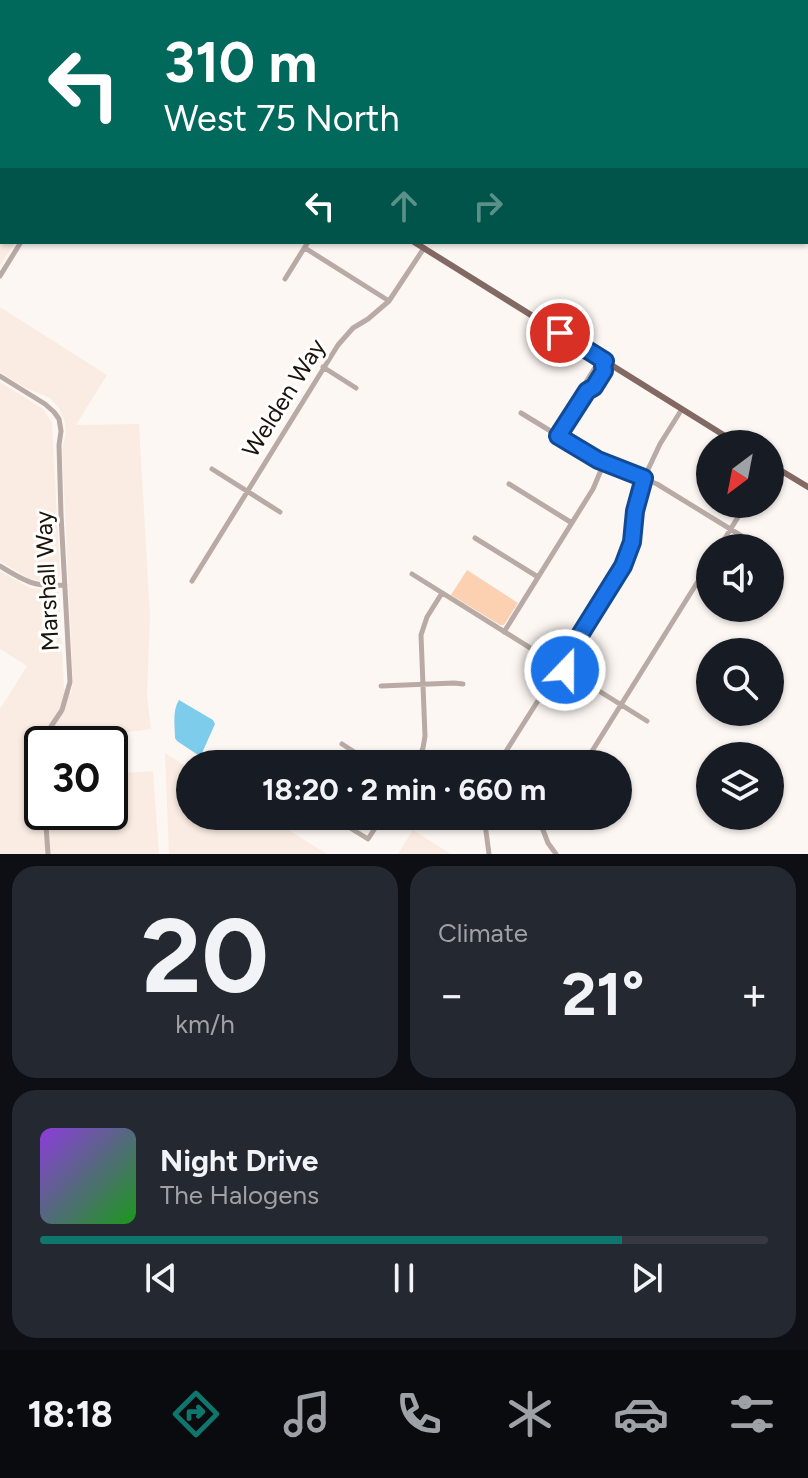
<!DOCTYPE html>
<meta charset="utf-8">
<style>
:root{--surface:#171b24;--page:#242831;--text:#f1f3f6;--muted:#9ea1a6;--line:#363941;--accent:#0f766e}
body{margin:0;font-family:Figtree,sans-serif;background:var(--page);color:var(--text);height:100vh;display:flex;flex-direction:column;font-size:30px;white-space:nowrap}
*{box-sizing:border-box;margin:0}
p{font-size:26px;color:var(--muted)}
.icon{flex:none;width:44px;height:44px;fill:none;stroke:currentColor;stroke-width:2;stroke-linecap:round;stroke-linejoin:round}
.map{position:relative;height:854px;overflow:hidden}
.side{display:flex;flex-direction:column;gap:12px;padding:12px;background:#0d0f14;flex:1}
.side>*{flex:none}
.hud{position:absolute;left:0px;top:0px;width:808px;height:244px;box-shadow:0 2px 6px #0004;background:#00695c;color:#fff;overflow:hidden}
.needle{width:52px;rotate:212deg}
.controls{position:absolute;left:696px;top:430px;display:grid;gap:16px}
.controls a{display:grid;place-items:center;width:88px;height:88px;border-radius:50%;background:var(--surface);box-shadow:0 2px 6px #0004;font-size:40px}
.speed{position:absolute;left:24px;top:726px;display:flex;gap:16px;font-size:40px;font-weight:700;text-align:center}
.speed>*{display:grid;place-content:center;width:104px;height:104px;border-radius:50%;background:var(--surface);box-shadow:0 2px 6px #0004;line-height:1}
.speed .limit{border:4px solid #111;border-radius:12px;background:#fff;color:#111}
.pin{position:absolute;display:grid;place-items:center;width:68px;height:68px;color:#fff;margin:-34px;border:4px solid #fff;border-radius:50%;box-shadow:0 2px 8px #0007}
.me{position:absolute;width:88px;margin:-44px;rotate:22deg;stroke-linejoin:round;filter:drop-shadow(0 0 6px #0008)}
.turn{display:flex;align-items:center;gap:28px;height:168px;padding:0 32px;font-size:36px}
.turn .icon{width:104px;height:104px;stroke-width:2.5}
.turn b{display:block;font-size:56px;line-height:68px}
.lanes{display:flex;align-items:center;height:76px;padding:0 32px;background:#0003;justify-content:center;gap:40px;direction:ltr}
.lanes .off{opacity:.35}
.big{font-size:60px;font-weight:700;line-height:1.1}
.side .tile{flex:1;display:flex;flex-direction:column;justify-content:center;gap:12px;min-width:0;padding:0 28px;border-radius:24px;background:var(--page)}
.side .dial{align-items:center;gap:0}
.dial b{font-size:104px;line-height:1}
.song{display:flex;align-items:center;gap:24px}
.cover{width:96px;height:96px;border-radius:12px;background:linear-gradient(135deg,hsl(270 70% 55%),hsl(120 70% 35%))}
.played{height:8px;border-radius:4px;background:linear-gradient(90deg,var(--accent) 80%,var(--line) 80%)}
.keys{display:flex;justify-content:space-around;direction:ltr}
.heat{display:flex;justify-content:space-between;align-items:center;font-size:44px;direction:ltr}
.side .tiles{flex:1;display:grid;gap:12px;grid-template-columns:1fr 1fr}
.tile:last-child{grid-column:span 2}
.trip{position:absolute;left:176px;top:750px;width:456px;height:80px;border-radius:40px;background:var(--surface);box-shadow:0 2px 6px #0004;font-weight:700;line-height:80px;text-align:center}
.tab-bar{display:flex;height:128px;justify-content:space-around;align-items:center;background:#090b0e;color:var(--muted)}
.tab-bar .icon{width:56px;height:56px}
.tab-bar .active{color:var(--accent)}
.tab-bar b{font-size:36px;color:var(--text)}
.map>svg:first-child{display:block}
.built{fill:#faece2}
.green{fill:#fbd1b2}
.water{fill:#7dccec}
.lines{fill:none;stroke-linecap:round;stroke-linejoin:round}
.minor{stroke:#b9aaa6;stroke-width:5}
.major{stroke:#836963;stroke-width:6}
.route-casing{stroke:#114b97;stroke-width:20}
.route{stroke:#1a73e8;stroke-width:14}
.labels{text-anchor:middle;stroke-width:6;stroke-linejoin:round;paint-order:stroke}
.street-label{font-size:24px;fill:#1c130b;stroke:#fff}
</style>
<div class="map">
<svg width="808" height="854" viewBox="0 0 808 854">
<rect width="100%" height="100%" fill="#fdf7f3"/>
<path class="built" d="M 2,95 L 2,242 L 15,242 L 0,266 L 0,98 Z
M 0,307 L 107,375 L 76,425 L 139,424 L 150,616 L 147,696 L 151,729 L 42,744 L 42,812 L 110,812 L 110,774 L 153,771 L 159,854 L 0,854 L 0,709 L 27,666 L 0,649 L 0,571 L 30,588 L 55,590 L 59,592 L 64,689 L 71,694 L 73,682 L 62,449 L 66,433 L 65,423 L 59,408 L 50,398 L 26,388 L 0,372 Z
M 0,382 L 43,409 L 52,422 L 60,575 L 58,579 L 54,581 L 31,580 L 0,561 Z
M 165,753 L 190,769 L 190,816 L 266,816 L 327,854 L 169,854 Z
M 413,830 L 451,854 L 398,854 Z"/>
<path class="green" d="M 467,570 L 518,603 L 504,625 L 500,625 L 451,595 Z"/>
<path class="water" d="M 179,700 L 213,720 L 215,724 L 202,753 L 198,755 L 177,741 L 175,738 C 175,725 172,711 179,700 Z"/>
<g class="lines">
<path class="minor" d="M 197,2 L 198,0
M 0,48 L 2,45
M 305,248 L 389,301
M 0,276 L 21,242
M 285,279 L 308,242
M 323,367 L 356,388
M 0,376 L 45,404 L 54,412 L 59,419 L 61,431 L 59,445 L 61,515 L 70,682 L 62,710 L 50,728 L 44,744
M 587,390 L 586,382 L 596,366 L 603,365
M 521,413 L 598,460 L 657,484 L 758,546
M 558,436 L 587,391 L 594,387 L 604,371 L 603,365 L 605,361
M 212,469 L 280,512
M 509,484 L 572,523
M 475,538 L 538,577
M 719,548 L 746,504
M 0,566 C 26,582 34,587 65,585
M 412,574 L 647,721
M 192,581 L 338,345 L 353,328 L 368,319 L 389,301 L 424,248
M 504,632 L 593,489 L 604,463
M 381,686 L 454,683 L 463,684
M 342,744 L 373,764
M 416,764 L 423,748 L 425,736 L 421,635 L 427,617 L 442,593
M 498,764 L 623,566 L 632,542 L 635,511 L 644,478 L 660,444 L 682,409
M 584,764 L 710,562
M 45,812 L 48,854
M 331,816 L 368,839 L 383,816
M 484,816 L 489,854
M 538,817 L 548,843 L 556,854
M 461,818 L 469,822 L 529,819 L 541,816"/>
<path class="major" d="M 26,0 L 29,2
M 272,2 L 273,0
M 414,242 L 738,444
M 770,464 L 808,487"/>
</g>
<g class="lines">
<g class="route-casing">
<path id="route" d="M 560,333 L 605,361 L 603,365 L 604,371 L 594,387 L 587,391 L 558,436 L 598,460 L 644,478 L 635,511 L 632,542 L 623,566 L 560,667 L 565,670"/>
</g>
<use href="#route" class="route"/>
</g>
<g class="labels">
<g class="street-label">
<text transform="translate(284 398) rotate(-58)" y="8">Welden Way</text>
<text transform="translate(47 581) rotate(-93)" y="8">Marshall Way</text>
</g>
</g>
</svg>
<div class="controls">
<a><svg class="needle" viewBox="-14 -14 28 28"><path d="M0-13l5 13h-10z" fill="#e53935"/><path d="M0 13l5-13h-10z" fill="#9ea1a6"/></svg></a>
<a><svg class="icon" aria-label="sound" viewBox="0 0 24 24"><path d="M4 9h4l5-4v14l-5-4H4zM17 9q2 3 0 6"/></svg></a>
<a><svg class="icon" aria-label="search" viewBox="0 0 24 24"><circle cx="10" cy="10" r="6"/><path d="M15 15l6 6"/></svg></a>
<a><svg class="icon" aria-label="layers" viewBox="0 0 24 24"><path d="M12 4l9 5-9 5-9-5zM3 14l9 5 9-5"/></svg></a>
</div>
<div class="speed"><div class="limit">30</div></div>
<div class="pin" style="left:560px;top:333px;background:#d93025"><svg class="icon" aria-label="arrive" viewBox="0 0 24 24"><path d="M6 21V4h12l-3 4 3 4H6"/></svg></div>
<svg class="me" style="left:565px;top:670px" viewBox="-20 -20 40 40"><circle r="17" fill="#1a73e8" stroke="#fff" stroke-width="3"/><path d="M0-11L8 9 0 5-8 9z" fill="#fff"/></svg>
<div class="trip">18:20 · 2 min · 660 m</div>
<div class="hud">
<div class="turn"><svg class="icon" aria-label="left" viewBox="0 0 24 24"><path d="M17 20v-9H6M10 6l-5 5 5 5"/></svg><div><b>310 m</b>West 75 North</div></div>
<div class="lanes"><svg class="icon" aria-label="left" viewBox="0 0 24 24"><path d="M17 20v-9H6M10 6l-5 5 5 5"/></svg><svg class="icon off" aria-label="ahead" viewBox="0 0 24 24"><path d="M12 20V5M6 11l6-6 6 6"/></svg><svg class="icon off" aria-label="right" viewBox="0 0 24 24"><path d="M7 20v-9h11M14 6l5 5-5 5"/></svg></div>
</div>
</div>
<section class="side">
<div class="tiles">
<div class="tile dial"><b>20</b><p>km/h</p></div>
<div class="tile"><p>Climate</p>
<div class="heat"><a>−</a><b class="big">21°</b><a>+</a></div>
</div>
<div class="tile">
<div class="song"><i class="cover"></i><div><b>Night Drive</b><p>The Halogens</p></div></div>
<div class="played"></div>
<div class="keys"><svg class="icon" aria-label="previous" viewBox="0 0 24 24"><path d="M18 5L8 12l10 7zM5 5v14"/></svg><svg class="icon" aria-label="pause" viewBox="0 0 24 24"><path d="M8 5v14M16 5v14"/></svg><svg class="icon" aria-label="next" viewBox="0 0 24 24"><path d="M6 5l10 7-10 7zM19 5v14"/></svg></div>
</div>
</div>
</section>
<nav class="tab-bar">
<b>18:18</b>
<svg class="icon active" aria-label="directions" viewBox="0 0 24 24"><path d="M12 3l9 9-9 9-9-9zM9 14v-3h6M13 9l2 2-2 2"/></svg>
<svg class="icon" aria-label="music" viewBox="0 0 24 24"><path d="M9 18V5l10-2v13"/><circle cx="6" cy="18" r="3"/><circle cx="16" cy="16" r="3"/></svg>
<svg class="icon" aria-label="phone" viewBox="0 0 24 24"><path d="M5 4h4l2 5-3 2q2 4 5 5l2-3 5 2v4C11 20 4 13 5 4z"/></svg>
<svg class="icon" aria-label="climate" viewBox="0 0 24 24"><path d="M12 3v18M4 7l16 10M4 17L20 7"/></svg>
<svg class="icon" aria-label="car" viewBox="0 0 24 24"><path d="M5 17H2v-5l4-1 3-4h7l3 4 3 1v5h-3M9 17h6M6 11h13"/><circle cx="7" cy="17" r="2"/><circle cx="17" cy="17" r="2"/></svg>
<svg class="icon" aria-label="filters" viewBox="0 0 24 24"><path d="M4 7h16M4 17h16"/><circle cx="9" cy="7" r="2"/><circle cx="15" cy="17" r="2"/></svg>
</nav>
